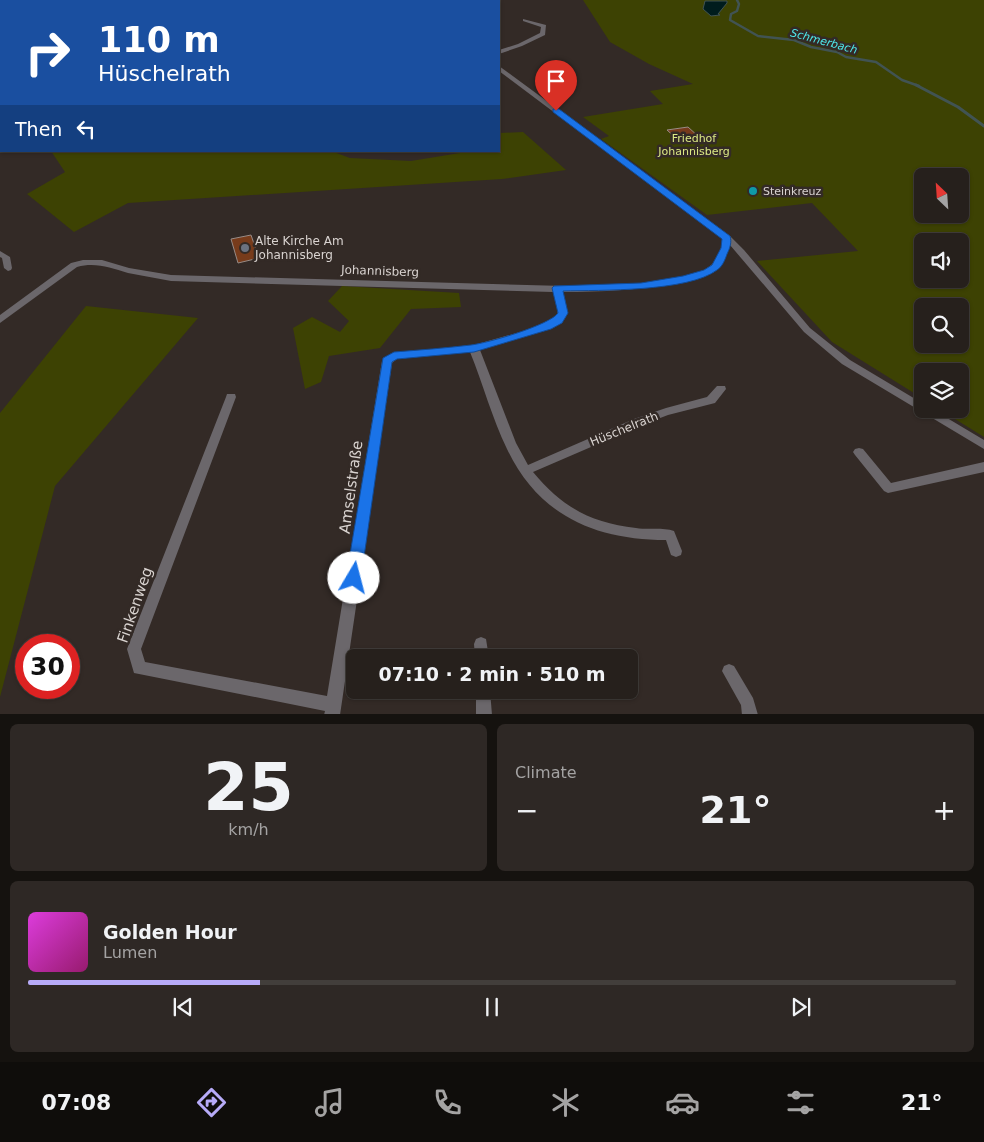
<!DOCTYPE html>
<meta charset="utf-8">
<style>
:root{--surface:#26201c;--page:#2e2825;--text:#f1f3f6;--muted:#a4a3a3;--line:#423e3b;--accent:#b7abf8}
body{margin:0;font-family:"DejaVu Sans",sans-serif;background:var(--page);color:var(--text);height:100vh;display:flex;flex-direction:column;font-size:19px;white-space:nowrap}
*{box-sizing:border-box;margin:0}
p{font-size:16px;color:var(--muted)}
.icon{flex:none;width:28px;height:28px;fill:none;stroke:currentColor;stroke-width:2;stroke-linecap:round;stroke-linejoin:round}
.map{position:relative;height:714px;overflow:hidden}
.side{display:flex;flex-direction:column;gap:10px;padding:10px;background:#15120f;flex:1}
.side>*{flex:none}
.hud{position:absolute;left:0px;top:0px;width:500px;height:152px;box-shadow:0 1px 4px #0004,0 0 0 1px var(--line);background:#1a4fa0;color:#fff;overflow:hidden}
.needle{width:32px;rotate:335deg}
.tools{position:absolute;left:914px;top:168px;display:grid;gap:10px}
.tools a{display:grid;place-items:center;width:55px;height:55px;border-radius:8px;background:var(--surface);box-shadow:0 1px 4px #0004,0 0 0 1px var(--line);font-size:25px}
.speed{position:absolute;left:15px;top:634px;display:flex;gap:10px;font-size:25px;font-weight:700;text-align:center}
.speed>*{display:grid;place-content:center;width:65px;height:65px;border-radius:50%;background:var(--surface);box-shadow:0 1px 4px #0004,0 0 0 1px var(--line);line-height:1}
.speed .limit{border:8px solid #d22;background:#fff;color:#111}
.pin{position:absolute;display:grid;place-items:center;width:42px;height:42px;color:#fff;margin:-51px -21px;border-radius:50% 50% 50% 0;rotate:-45deg;box-shadow:0 0 5px #0007}
.pin .icon{rotate:45deg}
.me{position:absolute;width:55px;margin:-28px;rotate:8deg;stroke-linejoin:round;filter:drop-shadow(0 0 4px #0008)}
.turn{display:flex;align-items:center;gap:18px;height:105px;padding:0 15px;font-size:22px}
.turn .icon{width:65px;height:65px;stroke-width:2.5}
.turn b{display:block;font-size:35px;line-height:42px}
.then{display:flex;align-items:center;height:48px;padding:0 15px;background:#0003;gap:10px;font-size:19px}
.big{font-size:38px;font-weight:700;line-height:1.1}
.side .widget{flex:1;display:flex;flex-direction:column;justify-content:center;gap:8px;min-width:0;padding:0 18px;border-radius:8px;background:var(--page)}
.side .dial{align-items:center;gap:0}
.dial b{font-size:65px;line-height:1}
.song{display:flex;align-items:center;gap:15px}
.cover{width:60px;height:60px;border-radius:8px;background:linear-gradient(135deg,hsl(300 70% 55%),hsl(320 70% 35%))}
.played{height:5px;border-radius:2px;background:linear-gradient(90deg,var(--accent) 25%,var(--line) 25%)}
.keys{display:flex;justify-content:space-around;direction:ltr}
.heat{display:flex;justify-content:space-between;align-items:center;font-size:28px;direction:ltr}
.side .tiles{flex:1;display:grid;gap:10px;grid-template-columns:1fr 1fr}
.widget:last-child{grid-column:span 2}
.trip{position:absolute;left:346px;top:649px;width:292px;height:50px;border-radius:8px;background:var(--surface);box-shadow:0 1px 4px #0004,0 0 0 1px var(--line);font-weight:700;line-height:50px;text-align:center}
.menu{display:flex;height:80px;justify-content:space-around;align-items:center;background:#0f0d0b;color:var(--muted)}
.menu .icon{width:35px;height:35px}
.menu .selected{color:var(--accent)}
.menu b{font-size:22px;color:var(--text)}
.map>svg:first-child{display:block}
.green{fill:#3d4203;fill-rule:evenodd}
.water{fill:#001c1d;stroke:#415353}
.lines{fill:none;stroke-linecap:round;stroke-linejoin:round}
.stream-far1{stroke:#415353;stroke-width:2.5}
.stream{stroke:#415353;stroke-width:3}
.building{fill:#773b1b;stroke:#978b86}
.minor{fill:#6b676b;fill-rule:evenodd}
.route{fill:#1a73e8;stroke:#114b97}
.culture-dot{fill:#0f9aa8;stroke:#332a26;stroke-width:2}
.worship-dot{fill:#6b7280;stroke:#332a26;stroke-width:2}
.labels{text-anchor:middle;stroke-width:5;stroke-linejoin:round;paint-order:stroke}
.far-water-label{font-size:11px;font-style:italic;fill:#4ee6e9;stroke:#332a26}
.far-park-label{font-size:11px;fill:#dbe884;stroke:#332a26}
.far-poi-label{font-size:11px;fill:#d9d3d0;stroke:#332a26;text-anchor:start}
.poi-label{font-size:12px;fill:#d9d3d0;stroke:#332a26;text-anchor:start}
.street-label{font-size:12px;fill:#d9d3d0;stroke:#332a26}
.near-street-label{font-size:15px;fill:#d9d3d0;stroke:#332a26}
</style>
<div class="map">
<svg width="984" height="715" viewBox="0 0 984 715">
<rect width="100%" height="100%" fill="#332a26"/>
<path class="green" d="M 583,0 L 984,0 L 984,437 L 939,409 L 960,409 L 960,371 L 922,371 L 922,398 L 832,342 L 757,261 L 858,251 L 812,203 L 707,215 L 601,139 L 609,136 L 583,117 L 663,104 L 650,91 L 693,84 L 649,64 L 610,42 ZM 922,176 L 960,176 L 960,214 L 922,214 ZM 922,241 L 960,241 L 960,279 L 922,279 ZM 922,306 L 960,306 L 960,344 L 922,344 Z
M 523,132 L 566,170 L 502,179 L 128,203 L 74,232 L 27,194 L 65,172 L 51,151 L 331,151 L 350,158 L 411,161 L 472,151 L 499,151 L 499,133 Z
M 342,286 L 459,293 L 461,307 L 411,309 L 380,348 L 329,356 L 321,382 L 305,389 L 293,328 L 312,317 L 340,332 L 349,321 L 328,301 Z
M 86,306 L 198,318 L 55,486 L 0,697 L 0,413 Z"/>
<path class="water" d="M 705,1 L 727,1 L 727,3 L 718,14 L 720,15 L 711,16 L 703,9 Z"/>
<g class="lines">
<path class="stream-far1" d="M 737,0 L 739,4 L 737,11 L 731,14 L 730,20 L 758,36 L 794,40 L 811,47 L 837,52 L 846,57 L 876,62 L 902,80 L 919,86"/>
<path class="stream" d="M 916,85 L 958,107 L 984,126"/>
</g>
<path class="building" d="M 688,127 L 699,137 L 678,140 L 667,130 Z
M 251,235 L 259,258 L 238,263 L 231,239 Z"/>
<g class="lines">
<path class="minor" d="M 523,19 L 546,25 L 545,35 L 522,46 L 499,54 L 499,50 L 518,44 L 540,33 L 541,27 L 523,21 Z
M 0,38 L 1,38 L 1,42 L 0,42 Z
M 499,66 L 730,236 L 744,250 L 810,328 L 850,360 L 922,403 L 922,409 L 932,409 L 984,440 L 984,449 L 842,364 L 804,332 L 730,245 C 727,255 723,266 714,272 C 705,278 692,280 682,282 C 642,290 602,292 562,292 L 568,313 L 562,323 L 551,329 L 480,350 L 516,443 L 528,465 L 634,419 L 666,408 L 707,397 L 717,386 L 725,386 L 726,389 L 715,403 L 668,415 L 642,425 L 533,472 C 562,507 591,523 636,528 C 648,530 663,527 674,531 L 682,551 L 681,555 L 676,557 L 671,555 L 666,540 C 595,540 538,515 507,449 C 492,418 483,384 470,352 L 397,359 L 392,363 L 340,715 L 324,715 L 325,711 L 134,673 L 127,649 L 226,397 L 227,394 L 235,394 L 236,397 L 141,649 L 145,662 L 327,696 L 382,361 L 394,353 L 474,345 L 545,325 C 563,315 558,310 553,292 L 171,281 C 157,278 142,276 128,273 C 110,268 96,262 77,267 L 0,323 L 0,315 L 71,263 L 83,260 L 102,260 L 129,268 L 171,275 L 564,286 C 596,286 686,286 710,266 C 718,260 721,249 723,239 L 499,71 Z
M 0,121 L 1,121 L 1,126 L 0,126 Z
M 0,251 L 10,257 L 12,268 L 11,270 L 8,271 L 4,268 L 2,258 L 0,257 Z
M 859,448 L 863,449 L 891,483 L 984,462 L 984,472 L 888,493 L 884,491 L 855,455 L 853,452 L 855,449 Z
M 481,637 L 486,639 L 489,658 L 475,658 L 474,644 L 476,639 Z
M 729,664 L 734,666 L 753,698 L 758,715 L 742,715 L 741,705 L 722,671 L 724,666 Z
M 476,690 L 490,690 L 492,715 L 476,715 Z"/>
</g>
<path class="route" d="M 553,109 L 559,109 L 730,236 C 732,242 730,248 727,254 C 725,260 722,267 717,270 C 688,292 600,290 563,291 L 568,313 L 562,323 L 551,329 L 474,352 L 397,359 L 392,362 L 361,578 L 359,583 L 354,585 L 349,583 L 346,578 L 383,358 L 394,352 C 420,350 446,348 471,345 C 488,343 550,325 558,313 L 552,288 L 554,286 L 641,283 L 683,276 L 704,270 L 712,265 L 721,248 L 722,239 L 553,112 Z"/>
<circle class="culture-dot" cx="753" cy="191" r="5"/>
<circle class="worship-dot" cx="245" cy="248" r="5"/>
<g class="labels">
<g class="far-water-label">
<text transform="translate(824 41) rotate(15)" y="4">Schmerbach</text>
</g>
<g class="far-park-label">
<text x="694" y="142">Friedhof<tspan x="694" dy="13">Johannisberg</tspan></text>
</g>
<g class="far-poi-label">
<text x="763" y="195">Steinkreuz</text>
</g>
<g class="poi-label">
<text x="255" y="245">Alte Kirche Am<tspan x="255" dy="14">Johannisberg</tspan></text>
</g>
<g class="street-label">
<text transform="translate(380 271) rotate(2)" y="4">Johannisberg</text>
<text transform="translate(624 429) rotate(-22)" y="4">Hüschelrath</text>
</g>
<g class="near-street-label">
<text transform="translate(351 487) rotate(-82)" y="5">Amselstraße</text>
<text transform="translate(135 605) rotate(-71)" y="5">Finkenweg</text>
</g>
</g>
</svg>
<div class="tools">
<a><svg class="needle" viewBox="-14 -14 28 28"><path d="M0-13l5 13h-10z" fill="#e53935"/><path d="M0 13l5-13h-10z" fill="#a4a3a3"/></svg></a>
<a><svg class="icon" aria-label="sound" viewBox="0 0 24 24"><path d="M4 9h4l5-4v14l-5-4H4zM17 9q2 3 0 6"/></svg></a>
<a><svg class="icon" aria-label="search" viewBox="0 0 24 24"><circle cx="10" cy="10" r="6"/><path d="M15 15l6 6"/></svg></a>
<a><svg class="icon" aria-label="layers" viewBox="0 0 24 24"><path d="M12 4l9 5-9 5-9-5zM3 14l9 5 9-5"/></svg></a>
</div>
<div class="speed"><div class="limit">30</div></div>
<div class="pin" style="left:556px;top:111px;background:#d93025"><svg class="icon" aria-label="arrive" viewBox="0 0 24 24"><path d="M6 21V4h12l-3 4 3 4H6"/></svg></div>
<svg class="me" style="left:354px;top:578px" viewBox="-20 -20 40 40"><circle r="19" fill="#fff"/><path d="M0-13L10 11 0 6-10 11z" fill="#1a73e8"/></svg>
<div class="trip">07:10 · 2 min · 510 m</div>
<div class="hud">
<div class="turn"><svg class="icon" aria-label="right" viewBox="0 0 24 24"><path d="M7 20v-9h11M14 6l5 5-5 5"/></svg><div><b>110 m</b>Hüschelrath</div></div>
<div class="then">Then<svg class="icon" aria-label="left" viewBox="0 0 24 24"><path d="M17 20v-9H6M10 6l-5 5 5 5"/></svg></div>
</div>
</div>
<section class="side">
<div class="tiles">
<div class="widget dial"><b>25</b><p>km/h</p></div>
<div class="widget"><p>Climate</p>
<div class="heat"><a>−</a><b class="big">21°</b><a>+</a></div>
</div>
<div class="widget">
<div class="song"><i class="cover"></i><div><b>Golden Hour</b><p>Lumen</p></div></div>
<div class="played"></div>
<div class="keys"><svg class="icon" aria-label="previous" viewBox="0 0 24 24"><path d="M18 5L8 12l10 7zM5 5v14"/></svg><svg class="icon" aria-label="pause" viewBox="0 0 24 24"><path d="M8 5v14M16 5v14"/></svg><svg class="icon" aria-label="next" viewBox="0 0 24 24"><path d="M6 5l10 7-10 7zM19 5v14"/></svg></div>
</div>
</div>
</section>
<nav class="menu">
<b>07:08</b>
<svg class="icon selected" aria-label="directions" viewBox="0 0 24 24"><path d="M12 3l9 9-9 9-9-9zM9 14v-3h6M13 9l2 2-2 2"/></svg>
<svg class="icon" aria-label="music" viewBox="0 0 24 24"><path d="M9 18V5l10-2v13"/><circle cx="6" cy="18" r="3"/><circle cx="16" cy="16" r="3"/></svg>
<svg class="icon" aria-label="phone" viewBox="0 0 24 24"><path d="M5 4h4l2 5-3 2q2 4 5 5l2-3 5 2v4C11 20 4 13 5 4z"/></svg>
<svg class="icon" aria-label="climate" viewBox="0 0 24 24"><path d="M12 3v18M4 7l16 10M4 17L20 7"/></svg>
<svg class="icon" aria-label="car" viewBox="0 0 24 24"><path d="M5 17H2v-5l4-1 3-4h7l3 4 3 1v5h-3M9 17h6M6 11h13"/><circle cx="7" cy="17" r="2"/><circle cx="17" cy="17" r="2"/></svg>
<svg class="icon" aria-label="filters" viewBox="0 0 24 24"><path d="M4 7h16M4 17h16"/><circle cx="9" cy="7" r="2"/><circle cx="15" cy="17" r="2"/></svg>
<b>21°</b>
</nav>
